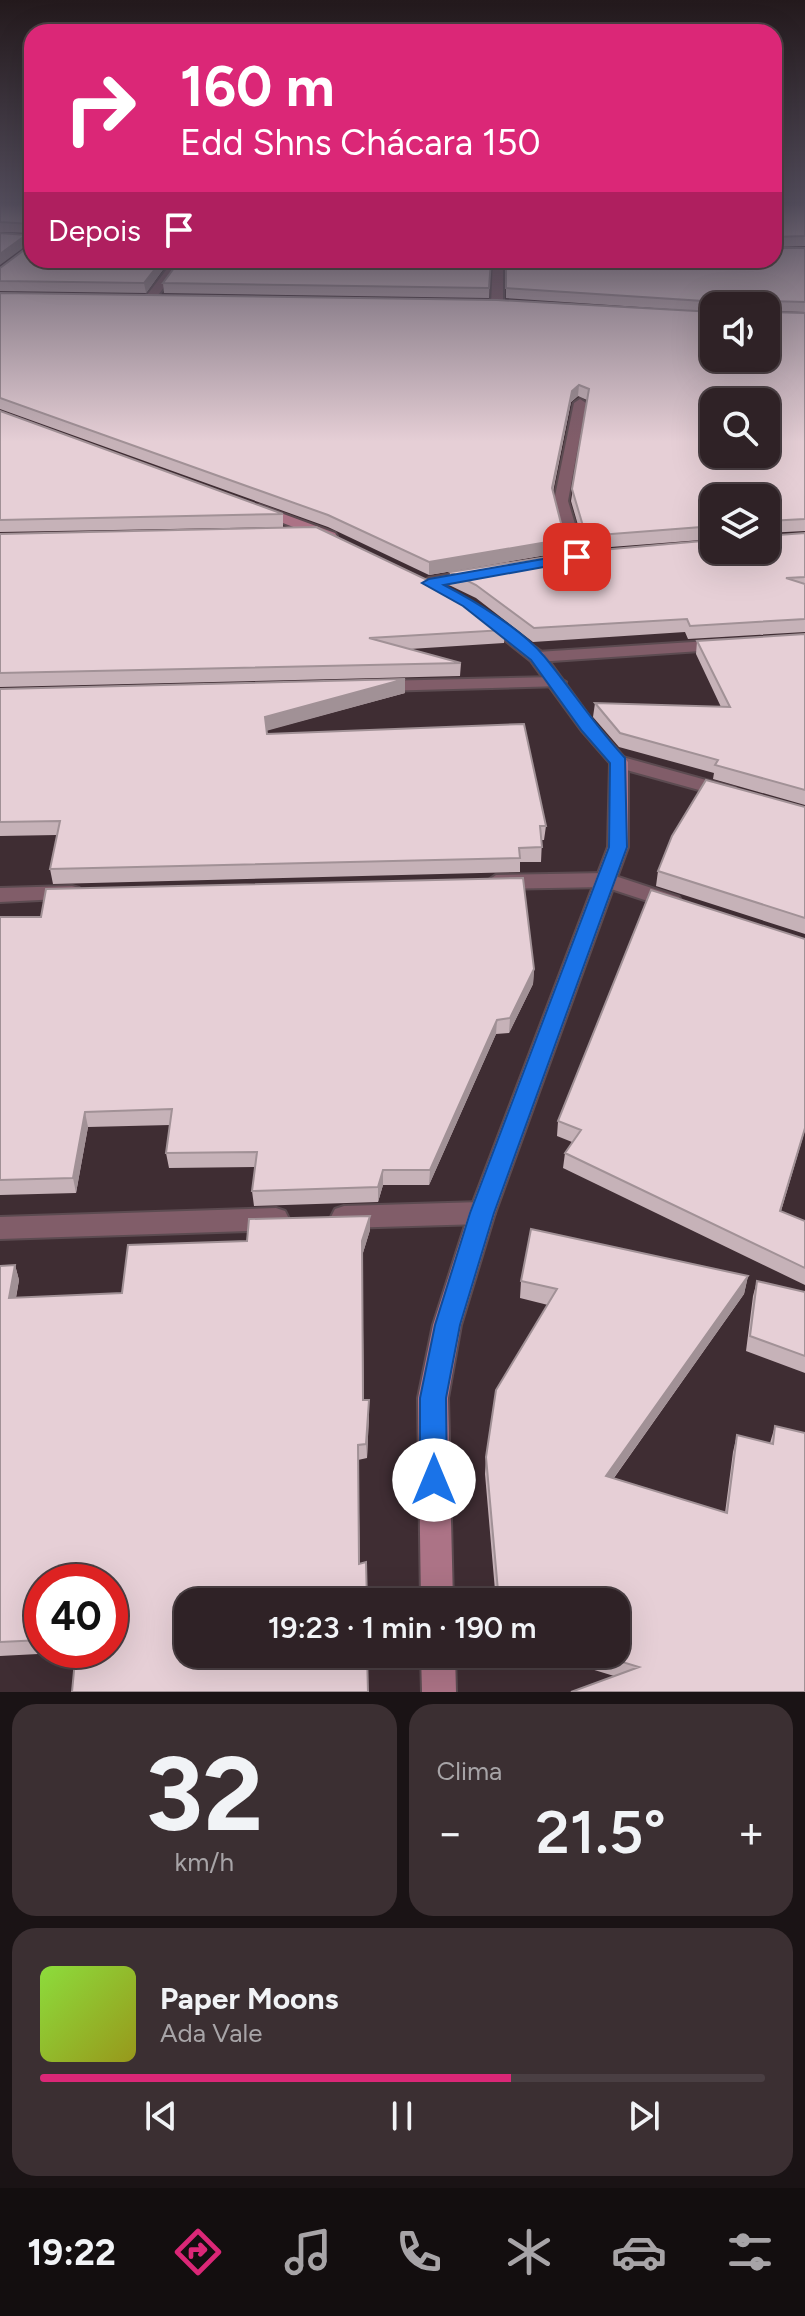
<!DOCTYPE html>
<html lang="pt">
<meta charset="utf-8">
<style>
:root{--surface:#2f2226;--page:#3b2f32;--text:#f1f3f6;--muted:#a7a4a7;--line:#4a3f43;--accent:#db2777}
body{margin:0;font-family:Figtree,sans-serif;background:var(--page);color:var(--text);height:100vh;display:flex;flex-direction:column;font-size:30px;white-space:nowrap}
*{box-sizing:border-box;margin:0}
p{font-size:26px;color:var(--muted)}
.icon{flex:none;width:44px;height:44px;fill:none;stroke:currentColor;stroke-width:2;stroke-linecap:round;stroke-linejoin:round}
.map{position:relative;height:1692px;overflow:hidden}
.panel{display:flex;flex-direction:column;gap:12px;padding:12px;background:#1a1315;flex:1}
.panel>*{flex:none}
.guide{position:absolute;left:24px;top:24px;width:758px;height:244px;border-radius:24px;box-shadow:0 8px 32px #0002,0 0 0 2px var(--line);background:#db2777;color:#fff;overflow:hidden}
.fabs{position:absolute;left:700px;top:292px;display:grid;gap:16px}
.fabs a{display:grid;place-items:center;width:80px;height:80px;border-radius:16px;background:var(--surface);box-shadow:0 8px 32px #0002,0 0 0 2px var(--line);font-size:40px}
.speed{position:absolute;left:24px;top:1564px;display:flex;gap:16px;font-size:40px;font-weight:700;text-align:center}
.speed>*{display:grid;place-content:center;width:104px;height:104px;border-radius:50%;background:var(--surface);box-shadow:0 8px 32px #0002,0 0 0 2px var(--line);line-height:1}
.speed .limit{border:12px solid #d22;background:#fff;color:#111}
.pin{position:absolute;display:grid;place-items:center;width:68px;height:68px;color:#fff;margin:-34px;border-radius:16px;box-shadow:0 4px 12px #0006}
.me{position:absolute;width:88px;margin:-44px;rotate:0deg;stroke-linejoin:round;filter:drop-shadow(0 0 6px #0008)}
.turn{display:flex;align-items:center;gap:28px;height:168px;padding:0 24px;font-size:36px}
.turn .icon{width:104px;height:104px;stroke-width:2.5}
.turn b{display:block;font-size:56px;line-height:68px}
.then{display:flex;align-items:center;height:76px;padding:0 24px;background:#0003;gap:16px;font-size:30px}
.big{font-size:60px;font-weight:600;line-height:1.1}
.panel .card{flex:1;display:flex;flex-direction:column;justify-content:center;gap:12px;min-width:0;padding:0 28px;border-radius:24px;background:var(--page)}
.panel .dial{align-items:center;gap:0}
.dial b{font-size:104px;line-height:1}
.song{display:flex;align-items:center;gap:24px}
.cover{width:96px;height:96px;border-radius:12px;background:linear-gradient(135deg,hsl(90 70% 55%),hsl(60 70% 35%))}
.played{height:8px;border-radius:4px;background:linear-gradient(90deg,var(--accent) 65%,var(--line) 65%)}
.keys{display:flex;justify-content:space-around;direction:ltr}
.heat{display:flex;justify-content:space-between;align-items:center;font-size:44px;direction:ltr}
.panel .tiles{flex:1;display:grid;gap:12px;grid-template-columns:1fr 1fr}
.card:last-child{grid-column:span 2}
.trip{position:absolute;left:174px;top:1588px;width:456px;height:80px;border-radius:24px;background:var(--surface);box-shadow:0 8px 32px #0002,0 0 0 2px var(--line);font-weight:600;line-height:80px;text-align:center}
.tabs{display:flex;height:128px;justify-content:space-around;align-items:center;background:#130e0f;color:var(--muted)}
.tabs .icon{width:56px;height:56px}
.tabs .active{color:var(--accent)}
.tabs b{font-size:36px;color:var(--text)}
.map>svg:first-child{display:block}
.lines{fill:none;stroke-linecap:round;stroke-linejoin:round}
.street-casing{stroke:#5c4b51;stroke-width:4}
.secondary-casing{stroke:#5c4b51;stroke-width:4}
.street{fill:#815d69;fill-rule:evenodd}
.secondary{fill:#ac7386;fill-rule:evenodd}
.wall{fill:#c6b2b8;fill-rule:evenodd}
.shaded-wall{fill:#a19196}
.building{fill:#e6cfd6;stroke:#a19196;stroke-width:2;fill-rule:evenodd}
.route{fill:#1a73e8;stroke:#114b97;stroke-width:2}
</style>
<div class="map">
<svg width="805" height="1692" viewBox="0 0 805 1692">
<rect width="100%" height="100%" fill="#3f2d33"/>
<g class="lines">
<g class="street-casing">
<path id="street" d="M 0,234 L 32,236 L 32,242 L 0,240 Z
M 174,260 L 184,260 L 153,302 L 145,302 L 143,300 Z
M 493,260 L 555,260 L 550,263 L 503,265 L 503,304 L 497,307 L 491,304 Z
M 580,399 L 586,403 L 568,501 L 585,557 L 577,562 L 569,557 L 554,501 L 574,403 Z
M 476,570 L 482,572 L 482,578 L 429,588 L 421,583 L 429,578 Z
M 724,640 L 732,645 L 730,649 L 537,662 L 529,657 L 537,652 Z
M 557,677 L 566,682 L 563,686 L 380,691 L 371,686 L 380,681 Z
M 619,756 L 735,788 L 738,792 L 728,798 L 612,766 L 610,762 L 612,758 Z
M 606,873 L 679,897 L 682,902 L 672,909 L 605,887 L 496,889 L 486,882 L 496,875 Z
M 72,886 L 79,888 L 82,893 L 79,898 L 0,902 L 0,888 Z
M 482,1202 L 491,1205 L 495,1213 L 491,1221 L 482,1224 L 344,1228 L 335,1225 L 331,1217 L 335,1209 L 344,1206 Z
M 276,1208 L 285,1211 L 289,1219 L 285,1227 L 276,1230 L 0,1239 L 0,1217 Z"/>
</g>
<g class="secondary-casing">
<path id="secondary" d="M 259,505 L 335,533 L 337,536 L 335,539 L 325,539 L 254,512 L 252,509 Z
M 483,610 L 543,653 L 594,723 L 628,762 L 628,847 L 495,1213 L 461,1325 L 448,1398 L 453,1602 L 421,1602 L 418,1398 L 433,1325 L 469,1213 L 608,847 L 610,763 L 582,731 L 531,661 L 477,618 L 475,615 Z
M 421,1654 L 455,1654 L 456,1692 L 422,1692 Z"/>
</g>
<use href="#street" class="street"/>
<use href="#secondary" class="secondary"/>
</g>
<path class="wall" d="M 0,205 L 32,206 L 32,233 L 0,232 Z
M 774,205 L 805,205 L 805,246 L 774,247 Z
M 805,248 L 805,312 L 767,311 L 768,312 L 805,313 L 805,531 L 766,533 L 766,536 L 805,533 L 805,632 L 688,639 L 685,632 L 533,642 L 476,598 L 449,585 L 450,572 L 766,550 L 714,498 L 714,539 L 585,549 L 571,501 L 587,400 L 578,396 L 571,402 L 553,492 L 565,539 L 564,552 L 429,575 L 328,527 L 0,409 L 0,293 L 714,312 L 766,306 L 714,306 L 714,312 L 506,298 L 506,260 Z
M 32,260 L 170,260 L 146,293 L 0,291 L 0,268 Z
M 491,260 L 489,298 L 164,293 L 163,283 Z
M 0,411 L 283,514 L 283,527 L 0,532 Z
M 0,534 L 505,630 L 504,643 L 410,649 L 461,663 L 460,676 L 0,687 Z
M 805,634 L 805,805 L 713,779 L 714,773 L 619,747 L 593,717 L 595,703 L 721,707 L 696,654 L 697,641 Z
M 0,689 L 405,693 L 267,730 L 267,734 L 546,826 L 544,840 L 542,840 L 541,862 L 520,862 L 520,872 L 53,884 L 50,869 L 57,835 L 0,836 Z
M 805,807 L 805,934 L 656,886 L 658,871 Z
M 0,917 L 534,969 L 533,984 L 509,1033 L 496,1034 L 429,1185 L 383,1185 L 378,1202 L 254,1206 L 252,1191 L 255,1167 L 169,1168 L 166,1153 L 170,1125 L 88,1127 L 76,1193 L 0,1195 Z
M 805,939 L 805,1130 L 781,1211 L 805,1221 L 805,1285 L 563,1168 L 565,1153 L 572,1142 L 557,1136 L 558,1121 Z
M 370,1216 L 370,1230 L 362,1256 L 364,1400 L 369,1400 L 369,1415 L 367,1458 L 358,1460 L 360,1564 L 366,1562 L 367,1602 L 188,1602 L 188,1654 L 368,1654 L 368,1692 L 72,1692 L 76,1652 L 0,1656 L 0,1266 L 15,1265 L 19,1280 L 16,1298 L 122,1293 L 128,1245 L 247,1241 L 249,1219 ZM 42,1582 L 110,1582 L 110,1650 L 42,1650 Z
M 748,1276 L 744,1294 L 614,1478 L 725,1513 L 733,1452 L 737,1435 L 770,1443 L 775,1426 L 805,1692 L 614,1676 L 542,1654 L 616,1654 L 616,1602 L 496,1602 L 485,1474 L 486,1457 L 548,1305 L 520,1298 L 521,1281 Z
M 757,1281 L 805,1292 L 805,1373 L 746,1351 L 753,1296 Z"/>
<path class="shaded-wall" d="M 26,235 L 27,245 L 0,265 L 0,254 Z
M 162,260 L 170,260 L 146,293 L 144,283 Z
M 579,385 L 578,396 L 571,402 L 551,500 L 552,488 L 572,391 Z
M 565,539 L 564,552 L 429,575 L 429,562 Z
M 405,679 L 405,693 L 266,731 L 265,717 Z
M 534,969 L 533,984 L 509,1033 L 510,1018 Z
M 497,1020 L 496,1034 L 429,1185 L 430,1170 Z
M 85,1112 L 88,1127 L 76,1193 L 73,1178 Z
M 383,1170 L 383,1185 L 378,1202 L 378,1187 Z
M 370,1216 L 370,1230 L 362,1256 L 362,1241 Z
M 15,1265 L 19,1280 L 13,1313 L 9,1298 Z
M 748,1276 L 744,1294 L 603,1493 L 606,1476 Z
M 369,1400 L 369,1415 L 367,1458 L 366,1444 Z"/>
<path class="building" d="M 0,205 L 32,206 L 32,232 L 31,224 L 0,222 Z
M 774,205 L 805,205 L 805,236 L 775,237 L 774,245 Z
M 0,233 L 26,235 L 0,254 Z
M 32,244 L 32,260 L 162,260 L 144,283 L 0,281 L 0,268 Z
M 774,248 L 805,248 L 805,302 L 768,301 L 765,304 L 765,306 L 717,306 L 718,302 L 506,288 L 506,260 L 774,260 Z
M 180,260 L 491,260 L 489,288 L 163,283 Z
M 0,293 L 497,300 L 714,312 L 714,358 L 766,358 L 766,308 L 768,312 L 805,313 L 805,519 L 768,521 L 766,536 L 805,533 L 805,577 L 786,578 L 805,584 L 805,619 L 690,626 L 687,619 L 534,628 L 476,585 L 450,572 L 578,552 L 714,540 L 714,550 L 766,550 L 766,498 L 714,498 L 714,526 L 586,536 L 572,489 L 589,389 L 579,385 L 572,391 L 552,488 L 565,539 L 429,562 L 328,515 L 0,398 ZM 714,402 L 766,402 L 766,454 L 714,454 Z
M 0,411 L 283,514 L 0,520 Z
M 316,527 L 461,596 L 505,630 L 369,638 L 461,663 L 0,673 L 0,534 Z
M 805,634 L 805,790 L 715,765 L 718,760 L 620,733 L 595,703 L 730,707 L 697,641 Z
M 405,679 L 265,717 L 267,734 L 524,724 L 546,826 L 540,826 L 542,847 L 519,848 L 520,858 L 50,869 L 60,821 L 0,822 L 0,689 Z
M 706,780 L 805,807 L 805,918 L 658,871 L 672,836 Z
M 523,878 L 534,969 L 510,1018 L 497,1020 L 430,1170 L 383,1170 L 378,1187 L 252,1191 L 257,1152 L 166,1153 L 172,1109 L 85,1112 L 73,1178 L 0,1180 L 0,917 L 41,917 L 46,889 Z
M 651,890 L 805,939 L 805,1128 L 780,1211 L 805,1221 L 805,1268 L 565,1153 L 581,1130 L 558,1121 Z
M 370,1216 L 362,1241 L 363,1400 L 369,1400 L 366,1444 L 358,1445 L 359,1564 L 366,1562 L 367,1602 L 188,1602 L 188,1654 L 367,1654 L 368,1692 L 72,1692 L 76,1650 L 110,1650 L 110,1582 L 42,1582 L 42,1640 L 0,1642 L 0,1266 L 15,1265 L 9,1298 L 122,1293 L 128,1245 L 247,1241 L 249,1219 Z
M 531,1229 L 748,1276 L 606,1476 L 727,1513 L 737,1435 L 773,1444 L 775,1426 L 805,1433 L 805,1692 L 571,1692 L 639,1667 L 596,1654 L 616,1654 L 616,1602 L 499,1602 L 486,1457 L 496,1390 L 557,1289 L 521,1281 Z
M 757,1281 L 805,1292 L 805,1356 L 750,1336 Z"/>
<linearGradient id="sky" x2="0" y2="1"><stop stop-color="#23191c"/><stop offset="0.46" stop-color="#524c5b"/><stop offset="1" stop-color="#524c5b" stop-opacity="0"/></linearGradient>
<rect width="805" height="442" fill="url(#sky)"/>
<path class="route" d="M 577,553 L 584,557 L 582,560 L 444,585 C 475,601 521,629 544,656 C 572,690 595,726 625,758 L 627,847 L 494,1213 L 460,1325 L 446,1398 L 447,1480 L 443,1489 L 434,1493 L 424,1489 L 420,1480 L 420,1398 L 435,1325 L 470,1213 L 609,847 L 610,763 L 582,731 L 531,660 L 463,606 L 422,583 L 429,579 Z"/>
</svg>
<div class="fabs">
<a><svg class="icon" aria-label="sound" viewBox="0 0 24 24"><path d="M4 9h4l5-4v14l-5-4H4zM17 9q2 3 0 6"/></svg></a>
<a><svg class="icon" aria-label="search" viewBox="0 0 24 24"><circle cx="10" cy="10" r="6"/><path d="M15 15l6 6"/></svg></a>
<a><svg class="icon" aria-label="layers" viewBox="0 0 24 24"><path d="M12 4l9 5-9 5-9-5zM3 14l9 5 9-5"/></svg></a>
</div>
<div class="speed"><div class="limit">40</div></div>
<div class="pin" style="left:577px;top:557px;background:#d93025"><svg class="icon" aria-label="arrive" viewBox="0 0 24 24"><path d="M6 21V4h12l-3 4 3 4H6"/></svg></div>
<svg class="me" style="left:434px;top:1480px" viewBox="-20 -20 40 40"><circle r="19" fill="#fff"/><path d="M0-13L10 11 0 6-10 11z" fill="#1a73e8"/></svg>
<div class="trip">19:23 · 1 min · 190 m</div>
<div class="guide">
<div class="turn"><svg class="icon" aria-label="right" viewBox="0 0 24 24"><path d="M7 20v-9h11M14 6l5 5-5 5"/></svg><div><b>160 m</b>Edd Shns Chácara 150</div></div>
<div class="then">Depois<svg class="icon" aria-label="arrive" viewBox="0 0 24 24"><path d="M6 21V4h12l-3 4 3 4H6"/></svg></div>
</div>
</div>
<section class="panel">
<div class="tiles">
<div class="card dial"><b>32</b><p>km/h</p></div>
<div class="card"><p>Clima</p>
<div class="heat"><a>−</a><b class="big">21.5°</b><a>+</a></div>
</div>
<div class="card">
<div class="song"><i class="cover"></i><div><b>Paper Moons</b><p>Ada Vale</p></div></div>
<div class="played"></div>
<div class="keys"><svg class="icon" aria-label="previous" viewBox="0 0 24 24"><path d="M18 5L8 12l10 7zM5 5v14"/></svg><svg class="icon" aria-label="pause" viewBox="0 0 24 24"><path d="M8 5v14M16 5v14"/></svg><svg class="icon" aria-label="next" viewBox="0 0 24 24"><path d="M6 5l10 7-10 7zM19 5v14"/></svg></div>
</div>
</div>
</section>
<nav class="tabs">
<b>19:22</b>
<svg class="icon active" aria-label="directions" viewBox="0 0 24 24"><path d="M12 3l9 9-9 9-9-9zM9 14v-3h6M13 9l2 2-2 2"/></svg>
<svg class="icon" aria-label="music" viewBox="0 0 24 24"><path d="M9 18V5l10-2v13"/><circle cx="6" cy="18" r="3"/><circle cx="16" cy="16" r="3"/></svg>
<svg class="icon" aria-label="phone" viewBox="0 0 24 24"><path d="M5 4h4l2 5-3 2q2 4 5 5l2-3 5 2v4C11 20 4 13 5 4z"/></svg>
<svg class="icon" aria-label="climate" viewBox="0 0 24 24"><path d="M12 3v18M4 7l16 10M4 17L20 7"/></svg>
<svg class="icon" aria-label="car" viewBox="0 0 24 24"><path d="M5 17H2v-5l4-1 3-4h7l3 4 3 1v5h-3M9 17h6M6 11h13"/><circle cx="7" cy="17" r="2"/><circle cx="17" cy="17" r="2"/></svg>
<svg class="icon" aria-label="filters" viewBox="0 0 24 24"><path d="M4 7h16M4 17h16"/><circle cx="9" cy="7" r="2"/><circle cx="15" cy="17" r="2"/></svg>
</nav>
